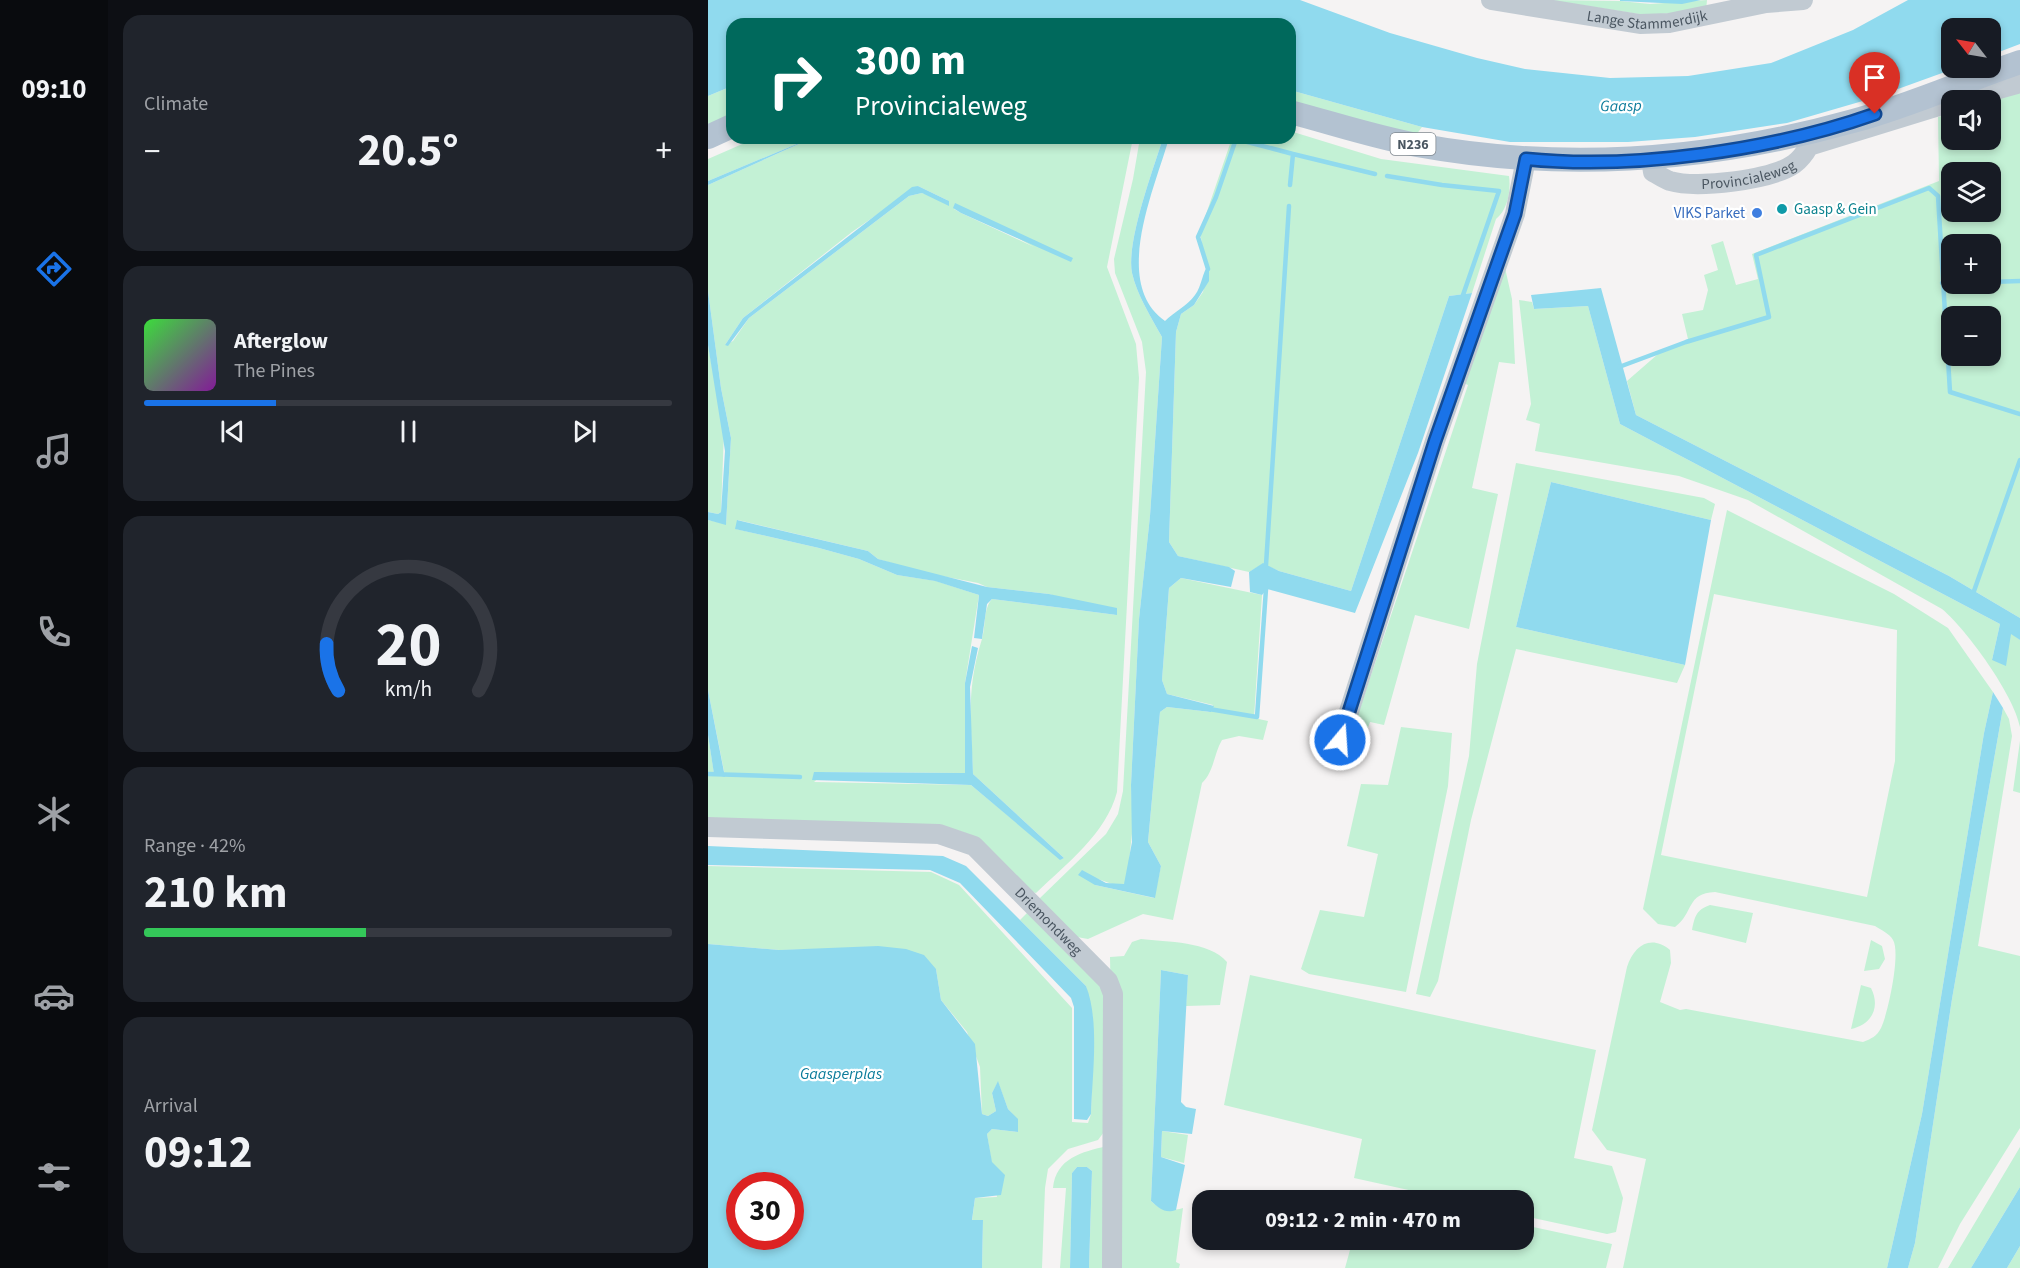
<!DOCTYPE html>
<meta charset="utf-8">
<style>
:root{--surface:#171b24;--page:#20242c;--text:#f1f3f6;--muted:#9ea1a6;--line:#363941;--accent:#1a73e8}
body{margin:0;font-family:"Source Sans 3",sans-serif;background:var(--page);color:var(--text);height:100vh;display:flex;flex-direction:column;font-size:22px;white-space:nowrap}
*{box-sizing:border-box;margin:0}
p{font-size:20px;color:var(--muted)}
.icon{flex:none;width:33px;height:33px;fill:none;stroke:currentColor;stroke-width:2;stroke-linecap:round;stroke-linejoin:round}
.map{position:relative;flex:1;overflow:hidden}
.drawer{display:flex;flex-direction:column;gap:15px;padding:15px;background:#0d0f14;width:600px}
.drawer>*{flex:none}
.top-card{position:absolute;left:18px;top:18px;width:570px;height:126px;border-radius:18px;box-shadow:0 3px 9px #0003;background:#00695c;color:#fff;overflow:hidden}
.needle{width:39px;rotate:301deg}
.fabs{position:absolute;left:1233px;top:18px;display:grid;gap:12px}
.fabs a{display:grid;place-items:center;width:60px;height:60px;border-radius:12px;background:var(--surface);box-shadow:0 3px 9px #0003;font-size:30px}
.speed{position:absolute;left:18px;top:1172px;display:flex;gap:12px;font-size:30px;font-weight:700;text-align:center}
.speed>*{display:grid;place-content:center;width:78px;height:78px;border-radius:50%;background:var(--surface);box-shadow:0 3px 9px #0003;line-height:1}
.speed .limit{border:9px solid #d22;background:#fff;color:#111}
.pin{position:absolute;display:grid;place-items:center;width:51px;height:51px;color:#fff;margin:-62px -26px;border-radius:50% 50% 50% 0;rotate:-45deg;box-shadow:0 0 6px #0007}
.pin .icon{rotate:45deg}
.me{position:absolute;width:66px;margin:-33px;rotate:18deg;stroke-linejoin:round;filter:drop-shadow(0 0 4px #0008)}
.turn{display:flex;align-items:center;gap:21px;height:126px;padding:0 30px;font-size:27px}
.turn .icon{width:78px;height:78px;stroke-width:2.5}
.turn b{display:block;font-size:42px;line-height:51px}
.big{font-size:45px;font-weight:700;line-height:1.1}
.drawer .tile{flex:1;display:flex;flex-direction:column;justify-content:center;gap:9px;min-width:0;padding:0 21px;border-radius:18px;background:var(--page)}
.drawer .dial{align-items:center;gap:0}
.dial svg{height:156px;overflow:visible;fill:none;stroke:var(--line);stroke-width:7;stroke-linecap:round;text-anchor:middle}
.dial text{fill:var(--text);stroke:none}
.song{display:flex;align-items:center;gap:18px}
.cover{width:72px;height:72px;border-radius:9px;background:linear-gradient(135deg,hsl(120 70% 55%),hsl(290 70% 35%))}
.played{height:6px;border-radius:3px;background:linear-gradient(90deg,var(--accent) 25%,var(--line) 25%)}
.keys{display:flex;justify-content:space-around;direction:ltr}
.heat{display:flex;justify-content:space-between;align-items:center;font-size:33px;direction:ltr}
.charge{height:9px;border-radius:4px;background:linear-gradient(90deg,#34c759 42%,var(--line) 0)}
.trip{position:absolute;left:484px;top:1190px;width:342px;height:60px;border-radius:18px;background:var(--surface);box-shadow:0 3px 9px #0003;font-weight:700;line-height:60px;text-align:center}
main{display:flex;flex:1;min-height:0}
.menu{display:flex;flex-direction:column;width:108px;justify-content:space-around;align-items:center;background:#090b0e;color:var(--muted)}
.menu .icon{width:42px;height:42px}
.menu .on{color:var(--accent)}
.menu b{font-size:27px;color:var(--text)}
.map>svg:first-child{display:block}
.green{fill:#c3f1d5;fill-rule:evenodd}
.water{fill:#90daee;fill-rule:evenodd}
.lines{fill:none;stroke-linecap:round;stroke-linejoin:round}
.stream{stroke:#90daee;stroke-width:4.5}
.minor{stroke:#c1cad2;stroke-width:20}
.major{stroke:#b3c2d1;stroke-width:24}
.route-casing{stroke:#114b97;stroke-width:15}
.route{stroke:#1a73e8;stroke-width:10}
.culture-dot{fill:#0f9aa8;stroke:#fff;stroke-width:2}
.shop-dot{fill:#3f7fe0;stroke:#fff;stroke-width:2}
.labels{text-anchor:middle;stroke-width:4.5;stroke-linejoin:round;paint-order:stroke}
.shield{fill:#fff;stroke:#808990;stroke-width:1.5}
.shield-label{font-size:14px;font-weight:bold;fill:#4a5661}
.street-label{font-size:15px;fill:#4a5661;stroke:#fff}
.culture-label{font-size:15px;fill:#0d838f;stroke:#fff;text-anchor:start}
.shop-label{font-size:15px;fill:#366cbe;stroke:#fff;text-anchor:end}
.water-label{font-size:16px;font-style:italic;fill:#0c7c9b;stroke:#fff}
</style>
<main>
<nav class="menu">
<b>09:10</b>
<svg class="icon on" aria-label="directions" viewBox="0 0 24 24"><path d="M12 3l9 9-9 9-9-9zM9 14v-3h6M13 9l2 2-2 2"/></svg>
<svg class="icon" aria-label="music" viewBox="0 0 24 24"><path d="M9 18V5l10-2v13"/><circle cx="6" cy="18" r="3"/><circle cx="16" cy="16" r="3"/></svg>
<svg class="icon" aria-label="phone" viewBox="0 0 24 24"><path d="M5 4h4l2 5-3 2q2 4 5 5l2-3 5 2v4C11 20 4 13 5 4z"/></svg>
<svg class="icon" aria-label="climate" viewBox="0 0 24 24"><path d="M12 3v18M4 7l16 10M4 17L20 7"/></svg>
<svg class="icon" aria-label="car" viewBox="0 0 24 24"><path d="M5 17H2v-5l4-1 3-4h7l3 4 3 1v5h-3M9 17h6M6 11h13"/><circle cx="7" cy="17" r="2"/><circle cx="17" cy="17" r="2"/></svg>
<svg class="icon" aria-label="filters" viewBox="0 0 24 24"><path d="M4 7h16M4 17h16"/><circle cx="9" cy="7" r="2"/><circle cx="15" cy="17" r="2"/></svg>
</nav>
<section class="drawer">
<div class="tile"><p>Climate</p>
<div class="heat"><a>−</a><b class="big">20.5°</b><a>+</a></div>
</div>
<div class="tile">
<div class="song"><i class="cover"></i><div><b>Afterglow</b><p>The Pines</p></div></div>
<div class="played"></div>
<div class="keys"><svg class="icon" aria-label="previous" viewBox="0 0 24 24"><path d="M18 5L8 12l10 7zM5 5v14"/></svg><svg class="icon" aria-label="pause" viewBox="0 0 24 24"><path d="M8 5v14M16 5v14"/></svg><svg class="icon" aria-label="next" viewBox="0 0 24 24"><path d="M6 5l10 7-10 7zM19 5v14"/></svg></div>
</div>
<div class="tile dial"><svg viewBox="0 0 100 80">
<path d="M14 69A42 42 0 1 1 86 69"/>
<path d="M14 69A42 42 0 0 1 8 45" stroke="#1a73e8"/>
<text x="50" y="56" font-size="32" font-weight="700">20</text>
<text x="50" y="72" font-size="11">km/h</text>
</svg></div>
<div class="tile"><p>Range · 42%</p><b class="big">210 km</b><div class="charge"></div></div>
<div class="tile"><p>Arrival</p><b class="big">09:12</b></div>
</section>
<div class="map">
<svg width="1312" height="1268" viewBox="0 0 1312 1268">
<rect width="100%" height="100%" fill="#f5f3f3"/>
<path class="green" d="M 841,0 L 912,1 L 942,4 L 999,0 L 998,11 L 937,15 Z
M 24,86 L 24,117 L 0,127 L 0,96 Z
M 582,90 L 714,127 L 708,135 L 582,102 Z
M 1312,91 L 1312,618 L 1241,576 L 928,415 L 919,381 L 950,354 L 980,339 L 974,314 L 995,310 L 1000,290 L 996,275 L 1010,270 L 1003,245 L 1015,241 L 1028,285 L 1050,279 L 1044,254 L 1231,181 L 1230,117 L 1243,113 L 1244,140 L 1282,140 L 1283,102 ZM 1244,172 L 1282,172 L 1282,212 L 1244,212 ZM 1244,244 L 1282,244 L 1282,284 L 1244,284 ZM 1244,316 L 1282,316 L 1282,356 L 1244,356 Z
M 582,131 L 673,159 L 801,176 C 803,190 800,210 788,219 L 764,293 L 741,296 L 643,591 L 571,571 L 555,564 L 541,572 L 470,556 L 461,542 L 468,332 L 473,314 L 486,305 L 495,292 L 501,265 L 498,268 L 492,232 L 524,138 L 582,138 Z
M 48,138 L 103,138 L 0,181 L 0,159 Z
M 114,138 L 425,138 L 399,267 L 428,344 L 431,378 L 409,792 C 398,834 359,863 328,893 L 324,892 L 268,837 L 249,830 L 0,821 L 0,776 L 6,774 L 0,774 L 0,735 L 6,773 L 17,776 L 0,690 L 0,520 L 18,524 L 23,438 L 13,388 L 0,291 L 0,185 L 93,143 ZM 210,186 L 241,201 L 214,193 L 201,196 L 41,318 L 25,341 L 17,345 L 35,318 L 144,232 ZM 247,204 L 326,247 L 253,213 L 246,209 ZM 30,520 L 160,551 L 170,559 L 213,572 L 270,583 L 279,587 L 341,594 L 409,615 L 284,599 C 275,609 278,626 274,639 C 258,689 263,723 265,774 L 356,858 L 352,859 L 263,785 L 106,782 L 117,772 L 257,773 L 257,683 L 271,595 L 228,581 L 189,575 L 151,559 L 111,548 L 28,529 Z
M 432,138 L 455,138 C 445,170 418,242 424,273 C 429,295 443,317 454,337 L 442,516 L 431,619 L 423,785 L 425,824 L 419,881 L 416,884 L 407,885 L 387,878 L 387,885 L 446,898 L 453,866 L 440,842 L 452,712 L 459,707 L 503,712 L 505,705 L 459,694 L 454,680 L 461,588 L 473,578 L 554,595 L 546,718 L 560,721 L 555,740 L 531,736 L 514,740 C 506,753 506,772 494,783 L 465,920 L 435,914 L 380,939 L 369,937 L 331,899 L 398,834 L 410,814 L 415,791 L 438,372 L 434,342 L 407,273 L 406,259 L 425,179 Z
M 795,259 L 804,299 L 807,364 L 791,362 L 764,488 L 790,494 L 761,629 L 707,615 L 676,725 L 662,722 L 650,754 L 638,750 L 760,385 L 753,382 Z
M 811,300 L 824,302 L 826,309 L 880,306 L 912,424 L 1292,624 L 1284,660 L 1303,633 L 1312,640 L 1312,727 C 1306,695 1259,630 1234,609 L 1040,500 L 971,476 L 827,451 L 832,424 L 818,420 L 823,404 Z
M 0,345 L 16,431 L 13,512 L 10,514 L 0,512 Z
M 808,463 L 996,498 L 1007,504 L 1003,520 L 843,482 L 808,627 L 977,665 L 969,683 L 808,649 L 763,820 L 730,981 L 722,997 L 708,994 L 761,756 L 769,664 Z
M 1019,510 L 1186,594 L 1240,628 L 1285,692 L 1276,733 L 1214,1114 L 1179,1268 L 915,1268 L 938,1159 L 899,1150 L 884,1130 L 919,967 C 926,946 942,934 962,950 L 963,963 L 952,1002 L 972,1010 L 978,1009 L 1155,1042 C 1163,1039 1169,1036 1173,1028 C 1180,1014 1193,953 1185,940 C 1182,934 1173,930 1167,926 L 1007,892 C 978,893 986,913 967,927 L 950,924 L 935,909 ZM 1006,594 L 1189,630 L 1187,761 L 1159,897 L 953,855 Z
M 1295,708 L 1301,719 L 1304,736 L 1270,946 L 1312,956 L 1312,1128 L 1252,1224 L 1230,1268 L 1200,1268 L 1207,1243 L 1244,999 Z
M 693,727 L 744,733 L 740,786 L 698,992 L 601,974 L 593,969 L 612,910 L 656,917 L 670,854 L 639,846 L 653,784 L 680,785 Z
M 1312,741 L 1312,793 L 1305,791 Z
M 0,866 L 223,872 L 251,885 L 364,1008 L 364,1122 L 380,1123 L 383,1114 L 385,1019 L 378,986 L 312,920 L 320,912 L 397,990 L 396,1132 L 390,1140 L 360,1149 L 340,1169 L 337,1188 L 334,1268 L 274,1268 L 275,1221 L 264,1221 L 267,1198 L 289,1197 L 279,1134 L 284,1129 L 310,1132 L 310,1120 L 300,1109 L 290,1082 L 284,1093 L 288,1111 L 280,1116 L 274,1114 L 272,1067 L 259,1032 L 233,1000 L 228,969 L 124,949 L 71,950 L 0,944 Z
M 1002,905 L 1045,913 L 1038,943 L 984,930 C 987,916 988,910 1002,905 Z
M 433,939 C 459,942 501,941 519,962 L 512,1005 L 478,1006 L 480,975 L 453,970 L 443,1201 C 454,1211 461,1212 475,1208 L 468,1262 L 472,1264 L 471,1268 L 408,1268 L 402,957 L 416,956 L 424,942 Z
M 1163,940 L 1174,946 L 1177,959 L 1171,969 L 1156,971 Z
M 542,975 L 888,1050 L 866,1158 L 904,1166 L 915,1198 L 908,1232 L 899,1234 L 816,1216 L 816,1200 L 746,1200 L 646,1178 L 654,1139 L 516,1105 Z
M 1153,985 L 1163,988 C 1173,1008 1163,1025 1143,1029 Z
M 454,1131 L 480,1135 L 476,1163 L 453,1157 Z
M 399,1146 L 396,1268 L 381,1268 L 384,1171 L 379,1167 L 369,1167 L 364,1173 L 362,1268 L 352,1268 L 358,1188 L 345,1188 C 348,1158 374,1152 399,1146 Z
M 1312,1147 L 1312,1187 L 1263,1268 L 1240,1268 Z
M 657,1192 L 696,1200 L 655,1200 Z
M 816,1225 L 904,1244 L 898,1268 L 637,1268 L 645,1239 L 816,1239 Z
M 1312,1246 L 1312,1268 L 1299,1268 Z"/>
<path class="water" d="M 0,0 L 592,0 L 682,33 L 769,58 L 817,69 L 902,78 L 980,76 L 1063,63 L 1145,30 L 1200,0 L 1312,0 L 1312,44 L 1283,55 L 1282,28 L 1244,28 L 1244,68 L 1248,68 L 1165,98 L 1079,123 L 987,137 L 920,142 L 802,142 L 714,127 L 582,90 L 582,24 L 24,24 L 24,86 L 0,96 Z
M 993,0 L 974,4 L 912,1 L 912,0 Z
M 103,138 L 114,138 L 93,143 L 0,185 L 0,181 Z
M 455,138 L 461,138 C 447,188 403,283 457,321 C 466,312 479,306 487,295 C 494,286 494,272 501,264 L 501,281 L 486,305 L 473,314 L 468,332 L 461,542 L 470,556 L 521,567 L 527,571 L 523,587 L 473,578 L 461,588 L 454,680 L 459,694 L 506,706 L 503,712 L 459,707 L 452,712 L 440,842 L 453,866 L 447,898 L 387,885 L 370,875 L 374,870 L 398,883 L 416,884 L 424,842 L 423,785 L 431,619 L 442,516 L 454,337 C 443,317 429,295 424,273 C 418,242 445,170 455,138 Z
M 210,186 L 241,201 L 241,206 L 214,193 L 201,196 L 41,318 L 20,346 L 17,345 L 35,318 L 204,187 Z
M 247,203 L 365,258 L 363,262 L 253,213 L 245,208 Z
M 893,288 L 928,415 L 1241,576 L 1312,618 L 1312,640 L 1303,634 L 1298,666 L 1284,660 L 1292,624 L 912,424 L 880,306 L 826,309 L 823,295 Z
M 0,291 L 13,388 L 23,438 L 18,525 L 0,520 L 0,512 L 10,514 L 13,512 L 17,451 L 0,345 Z
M 764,293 L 710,453 L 647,613 L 559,589 L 554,595 L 542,592 L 541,572 L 555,563 L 571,571 L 643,591 L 741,296 Z
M 843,482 L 1003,520 L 977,665 L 808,627 Z
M 29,520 L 160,551 L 170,559 L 279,587 L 341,594 L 409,608 L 409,615 L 284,599 L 279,604 L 274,639 L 266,638 L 271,595 L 227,581 L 189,575 L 151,559 L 111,548 L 27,529 Z
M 264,646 L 270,648 L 262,687 L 265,774 L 356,858 L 352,860 L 263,785 L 104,780 L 106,772 L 257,773 L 257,683 Z
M 0,690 L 17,777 L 6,774 L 0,735 Z
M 1285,692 L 1295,708 L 1244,999 L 1207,1243 L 1200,1268 L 1179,1268 L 1214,1114 L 1276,733 Z
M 0,846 L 235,856 L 258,866 L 378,986 C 392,1021 384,1077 383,1114 L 379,1120 L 366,1119 L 366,1007 L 363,998 L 252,883 L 222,870 L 0,865 Z
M 0,944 L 71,950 L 170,946 L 198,949 L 216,955 L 228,969 L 233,1000 L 267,1044 L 274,1114 L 280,1116 L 288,1111 L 284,1093 L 290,1081 L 300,1109 L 310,1119 L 310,1132 L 284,1129 L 279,1134 L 284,1162 L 297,1175 L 293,1195 L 267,1198 L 264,1220 L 275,1220 L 274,1268 L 0,1268 ZM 32,1185 L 82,1185 L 82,1236 L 32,1236 Z
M 453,970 L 480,975 L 473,1102 L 478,1107 L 488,1109 L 484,1134 L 454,1131 L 453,1157 L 477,1165 L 468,1210 C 457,1214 451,1208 443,1201 Z
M 369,1167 L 379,1167 L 384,1171 L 381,1268 L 362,1268 L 364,1173 Z
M 1312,1187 L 1312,1246 L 1299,1268 L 1263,1268 Z"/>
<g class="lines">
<path class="stream" d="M 585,154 L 667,174
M 679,176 L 734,185 L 791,191 L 755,295
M 500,269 L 490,237 L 508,197 L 528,139 L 585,154 L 582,185
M 1282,282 L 1312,281
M 1234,283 L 1244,283
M 1238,326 L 1242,392 L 1312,414
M 911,367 L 978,342 L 1061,317 L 1048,255 L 1221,188 L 1230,196 L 1237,313
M 558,565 L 581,206
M 1266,591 L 1312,460
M 501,709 L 549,717 L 558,589
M 0,774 L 92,777"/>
<g class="minor">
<path id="s1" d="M 783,0 L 932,24 L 961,23 L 1058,3 L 1095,0"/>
<path d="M 1251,100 L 1312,83"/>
<path id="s2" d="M 943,159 L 945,172 C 951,175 956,179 962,181 C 989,189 1063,180 1086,164 C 1093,159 1097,153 1101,146 L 1244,102"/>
<path d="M 632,740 L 727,441 L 807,214 L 818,159"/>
<path id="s3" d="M 0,827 L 231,834 L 266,846 L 400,981 L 405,994 L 404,1268"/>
</g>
<path class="major" d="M 582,112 C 624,123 666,137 709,145 C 856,172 1002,161 1145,121 C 1201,106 1256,81 1312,62
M 0,137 L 24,126"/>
</g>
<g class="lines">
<g class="route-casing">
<path id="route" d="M 632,740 L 727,441 L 807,214 L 818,159 C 926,170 1065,150 1167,114"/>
</g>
<use href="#route" class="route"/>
</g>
<circle class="culture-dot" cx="1074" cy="209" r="6"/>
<circle class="shop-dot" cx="1049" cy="213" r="6"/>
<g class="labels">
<rect class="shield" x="682.5" y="133" width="45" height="22" rx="4.5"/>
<g class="shield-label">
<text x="705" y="149">N236</text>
</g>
<g class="street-label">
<text dy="5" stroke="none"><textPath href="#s1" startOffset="158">Lange Stammerdijk</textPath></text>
<text dy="5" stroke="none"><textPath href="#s2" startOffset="112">Provincialeweg</textPath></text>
<text dy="5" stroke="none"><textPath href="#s3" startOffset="374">Driemondweg</textPath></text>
</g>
<g class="culture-label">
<text x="1086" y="214">Gaasp &amp; Gein</text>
</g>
<g class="shop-label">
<text x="1037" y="218">VIKS Parket</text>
</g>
<g class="water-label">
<text transform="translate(913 105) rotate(-1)" y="6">Gaasp</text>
<text x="133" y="1079">Gaasperplas</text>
</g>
</g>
</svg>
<div class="fabs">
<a><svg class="needle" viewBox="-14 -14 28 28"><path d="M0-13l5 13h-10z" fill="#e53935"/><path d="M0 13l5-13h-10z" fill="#9ea1a6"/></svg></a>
<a><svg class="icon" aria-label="sound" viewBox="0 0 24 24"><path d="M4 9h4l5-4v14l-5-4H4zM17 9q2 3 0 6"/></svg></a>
<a><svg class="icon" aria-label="layers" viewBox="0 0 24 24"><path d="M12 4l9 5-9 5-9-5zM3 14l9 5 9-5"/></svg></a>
<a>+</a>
<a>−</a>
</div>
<div class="speed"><div class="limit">30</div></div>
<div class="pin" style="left:1167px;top:114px;background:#d93025"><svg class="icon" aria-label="arrive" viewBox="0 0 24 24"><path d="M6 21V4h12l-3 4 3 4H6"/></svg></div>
<svg class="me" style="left:632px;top:740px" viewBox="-20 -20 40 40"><circle r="17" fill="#1a73e8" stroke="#fff" stroke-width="3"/><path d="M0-11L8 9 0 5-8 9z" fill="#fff"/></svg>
<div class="trip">09:12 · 2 min · 470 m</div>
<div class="top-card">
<div class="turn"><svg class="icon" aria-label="right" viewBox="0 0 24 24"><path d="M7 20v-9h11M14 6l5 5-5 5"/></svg><div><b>300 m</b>Provincialeweg</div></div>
</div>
</div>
</main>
